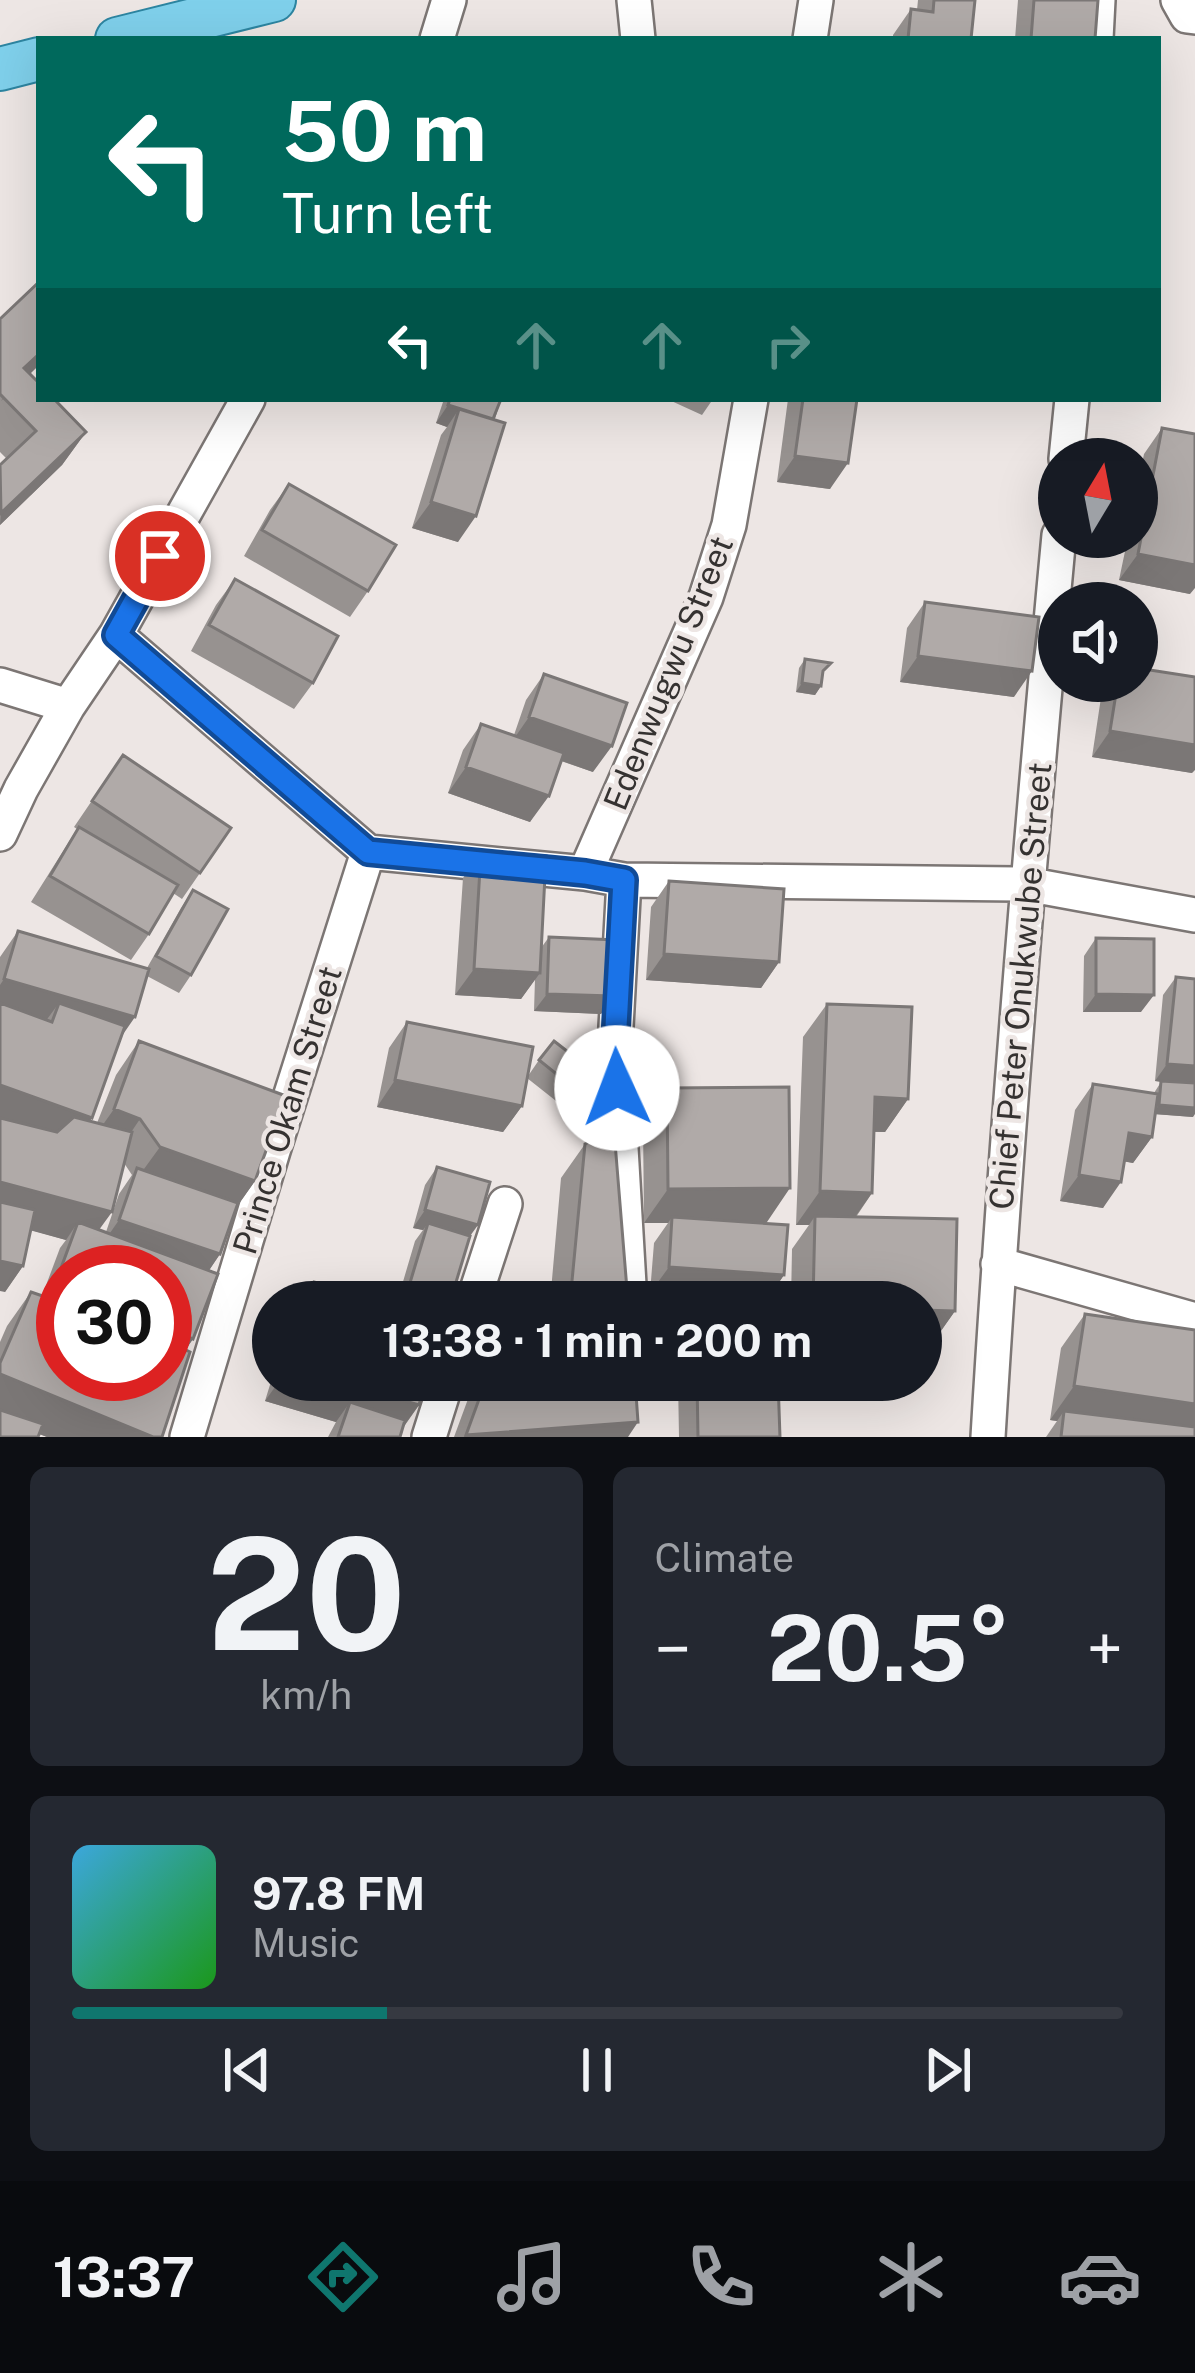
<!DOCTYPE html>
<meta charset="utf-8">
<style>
:root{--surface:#171b24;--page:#242831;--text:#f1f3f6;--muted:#9ea1a6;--line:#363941;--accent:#0f766e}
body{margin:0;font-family:"Public Sans",sans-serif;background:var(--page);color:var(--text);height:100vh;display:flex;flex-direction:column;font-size:45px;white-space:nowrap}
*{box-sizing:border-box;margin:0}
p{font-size:39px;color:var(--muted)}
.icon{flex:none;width:66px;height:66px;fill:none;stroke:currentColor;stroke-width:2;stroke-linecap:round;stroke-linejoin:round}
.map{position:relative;height:1437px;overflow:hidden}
.panel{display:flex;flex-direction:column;gap:30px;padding:30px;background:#0d0f14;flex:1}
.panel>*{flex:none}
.banner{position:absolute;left:36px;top:36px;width:1125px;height:366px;border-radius:0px;box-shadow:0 12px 48px #0002;background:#00695c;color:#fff;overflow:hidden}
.needle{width:78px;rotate:10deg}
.controls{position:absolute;left:1038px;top:438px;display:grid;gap:24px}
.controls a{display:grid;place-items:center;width:120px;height:120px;border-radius:50%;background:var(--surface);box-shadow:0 12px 48px #0002;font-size:60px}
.speed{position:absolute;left:36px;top:1245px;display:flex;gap:24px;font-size:60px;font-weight:700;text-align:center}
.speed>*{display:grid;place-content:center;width:156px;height:156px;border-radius:50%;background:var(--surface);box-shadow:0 12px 48px #0002;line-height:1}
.speed .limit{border:18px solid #d22;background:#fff;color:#111}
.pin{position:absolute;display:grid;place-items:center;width:102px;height:102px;color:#fff;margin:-51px;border:6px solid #fff;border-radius:50%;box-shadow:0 3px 12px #0007}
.me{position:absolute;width:132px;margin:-66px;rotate:358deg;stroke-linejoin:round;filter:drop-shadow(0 0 9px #0008)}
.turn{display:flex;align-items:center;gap:42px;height:252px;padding:0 48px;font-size:54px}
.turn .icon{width:156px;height:156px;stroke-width:2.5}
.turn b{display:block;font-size:84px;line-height:102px}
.lanes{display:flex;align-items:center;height:114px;padding:0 48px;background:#0003;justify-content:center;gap:60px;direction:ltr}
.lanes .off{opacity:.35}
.big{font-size:90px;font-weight:700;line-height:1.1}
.panel .widget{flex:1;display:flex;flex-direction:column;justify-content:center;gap:18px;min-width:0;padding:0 42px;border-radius:18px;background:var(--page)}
.panel .dial{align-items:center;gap:0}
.dial b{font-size:156px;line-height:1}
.song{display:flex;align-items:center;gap:36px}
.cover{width:144px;height:144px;border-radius:18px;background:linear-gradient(135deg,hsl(200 70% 55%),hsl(120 70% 35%))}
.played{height:12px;border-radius:6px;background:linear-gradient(90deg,var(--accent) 30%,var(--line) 30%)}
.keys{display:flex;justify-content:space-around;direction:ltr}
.heat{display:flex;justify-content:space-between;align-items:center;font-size:66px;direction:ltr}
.panel .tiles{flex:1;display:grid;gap:30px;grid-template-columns:1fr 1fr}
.widget:last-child{grid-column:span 2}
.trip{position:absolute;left:252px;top:1281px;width:690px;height:120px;border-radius:60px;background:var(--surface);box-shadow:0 12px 48px #0002;font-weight:700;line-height:120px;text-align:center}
.tabs{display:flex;height:192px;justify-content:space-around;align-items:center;background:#090b0e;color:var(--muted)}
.tabs .icon{width:84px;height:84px}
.tabs .active{color:var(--accent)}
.tabs b{font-size:54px;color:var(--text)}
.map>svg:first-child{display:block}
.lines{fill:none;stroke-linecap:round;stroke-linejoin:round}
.minor-casing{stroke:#7c7674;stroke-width:38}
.major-casing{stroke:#2d85a1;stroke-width:46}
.minor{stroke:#fff;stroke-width:33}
.major{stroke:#7fd0eb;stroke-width:42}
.wall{fill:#979290;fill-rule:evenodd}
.shaded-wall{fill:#7b7776}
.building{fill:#b0aaa8;stroke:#7b7776;stroke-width:3}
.route-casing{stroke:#114b97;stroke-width:30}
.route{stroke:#1a73e8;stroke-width:21}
.labels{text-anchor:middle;stroke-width:9;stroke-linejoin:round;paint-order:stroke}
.street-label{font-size:33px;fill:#353231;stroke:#ede6e4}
</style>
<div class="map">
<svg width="1195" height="1437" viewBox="0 0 1195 1437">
<rect width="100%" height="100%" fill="#ede6e4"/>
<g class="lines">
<g class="minor-casing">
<path id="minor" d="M 634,0 L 638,39
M 1178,0 L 1187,16 L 1195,17
M 437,39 L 449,0
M 810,39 L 816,0
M 1096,39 L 1098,0
M 1066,459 L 1072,399
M 116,635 L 368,852 L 585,873 L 624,880 L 1026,884 L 1195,915
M 0,685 L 68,706
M 0,834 L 21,789 L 68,706 L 116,635 L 248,399
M 585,873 L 706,597 L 729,525 L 751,399
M 624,880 L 615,1045 L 630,1302
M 998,1264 L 1195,1320
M 473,1302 L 505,1204
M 187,1437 L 273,1151 L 368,852
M 429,1437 L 447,1380
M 988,1437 C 1006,1136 1031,835 1059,535"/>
</g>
<g class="major-casing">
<path id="major" d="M 117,39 L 274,0
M 0,69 L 39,59"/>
</g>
<use href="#minor" class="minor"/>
<use href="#major" class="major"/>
</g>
<path class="wall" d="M 918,0 L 975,0 L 971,39 L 893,39 L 893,35 L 911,9 L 917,10 Z
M 1018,0 L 1098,0 L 1095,39 L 1015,39 Z
M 39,282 L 39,365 L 30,374 L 86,432 L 62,465 L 0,525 L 0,465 L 7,459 L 0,452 L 0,319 Z
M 444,399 L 501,399 L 458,542 L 412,528 L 441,435 L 447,427 L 436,423 Z
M 667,399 L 713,399 L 702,415 Z
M 788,399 L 857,399 L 830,489 L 777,482 Z
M 1162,428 L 1190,594 L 1119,580 L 1128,537 L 1137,537 L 1137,488 L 1144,454 Z
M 289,484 L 368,591 L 350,617 L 244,556 L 270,510 Z
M 235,579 L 313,683 L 294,709 L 191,651 L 216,605 Z
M 925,602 L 1014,697 L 900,682 L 907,628 Z
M 805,659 L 823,674 L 821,686 L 815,695 L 796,692 L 799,668 Z
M 544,674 L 593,772 L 561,761 L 530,822 L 448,793 L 463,750 L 481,724 L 514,735 L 526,700 Z
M 1109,681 L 1137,681 L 1192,773 L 1092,757 L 1102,691 Z
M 123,755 L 231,828 L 182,899 L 173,893 L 149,934 L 131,960 L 31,902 L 77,829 L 74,827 Z
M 481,852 L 541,948 L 549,937 L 613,996 L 601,1014 L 534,1011 L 535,979 L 521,999 L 455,995 L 463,878 Z
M 669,881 L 779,962 L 761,988 L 646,980 L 651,907 Z
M 193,890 L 191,975 L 179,993 L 147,976 L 121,1037 L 90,1121 L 97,1123 L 116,1075 L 139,1041 L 255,1181 L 236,1208 L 220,1254 L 209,1270 L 193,1339 L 185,1350 L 47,1437 L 39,1434 L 0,1437 L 0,1342 L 7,1326 L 31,1292 L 42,1296 L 60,1248 L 66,1240 L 31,1230 L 23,1266 L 5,1292 L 0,1118 L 0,957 L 18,931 L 147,968 L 181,908 ZM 124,1163 L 132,1175 L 119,1194 L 106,1232 L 99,1230 Z
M 1096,938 L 1141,1012 L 1083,1012 L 1084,956 Z
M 1176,977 L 1193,1117 L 1155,1114 L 1152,1137 L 1133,1163 L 1124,1161 L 1103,1208 L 1060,1201 L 1075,1110 L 1093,1084 L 1154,1093 L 1161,1082 L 1155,1081 L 1163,995 Z
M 827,1004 L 912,1007 L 908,1099 L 885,1132 L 874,1132 L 872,1193 L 856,1217 L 957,1219 L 955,1311 L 931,1345 L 921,1344 L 921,1302 L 791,1302 L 792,1249 L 809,1225 L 796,1225 L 803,1037 Z
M 407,1022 L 528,1076 L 539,1060 L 617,1090 L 589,1127 L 527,1078 L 522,1106 L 503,1132 L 377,1107 L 389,1048 Z
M 667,1088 L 767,1222 L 746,1222 L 784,1275 L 766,1301 L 650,1293 L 654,1243 L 668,1223 L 644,1223 L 643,1122 Z
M 585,1144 L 628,1302 L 550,1302 L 561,1178 Z
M 437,1167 L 470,1237 L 450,1302 L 397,1302 L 415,1241 L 423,1230 L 413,1228 L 425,1185 Z
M 314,1282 L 383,1302 L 300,1302 Z
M 1085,1314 L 1195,1437 L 1046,1437 L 1057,1421 L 1050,1420 L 1061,1348 Z
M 273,1375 L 273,1380 L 426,1380 L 419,1405 L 403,1428 L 400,1437 L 328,1437 L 336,1422 L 265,1401 Z
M 475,1380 L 635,1380 L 628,1437 L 454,1437 Z
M 678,1380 L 778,1380 L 780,1437 L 679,1437 Z"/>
<path class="shaded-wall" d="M 39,354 L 39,365 L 1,401 L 24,368 Z
M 448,405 L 493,421 L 459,409 L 447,427 L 436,423 Z
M 86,432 L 62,465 L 0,525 L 1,513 Z
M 795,456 L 848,463 L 830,489 L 777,482 Z
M 431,502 L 476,516 L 458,542 L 412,528 Z
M 1138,554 L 1195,565 L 1195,588 L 1190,594 L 1119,580 Z
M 918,656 L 1032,671 L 1014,697 L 900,682 Z
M 802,683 L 821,686 L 815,695 L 796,692 Z
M 529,717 L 612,746 L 593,772 L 511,743 Z
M 1110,731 L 1195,745 L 1195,770 L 1192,773 L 1092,757 Z
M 466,767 L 549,796 L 530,822 L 448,793 Z
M 664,954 L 779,962 L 761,988 L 646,980 Z
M 474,969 L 540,973 L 521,999 L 455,995 Z
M 4,979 L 135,1017 L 117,1043 L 59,1003 L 45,1022 L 0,1009 L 0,985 Z
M 547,994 L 613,996 L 601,1014 L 534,1011 Z
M 1096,994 L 1154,995 L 1141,1012 L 1083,1012 Z
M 1167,1064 L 1195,1066 L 1195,1085 L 1155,1081 Z
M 395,1080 L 522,1106 L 503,1132 L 377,1107 Z
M 0,1085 L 92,1118 L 74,1144 L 0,1118 Z
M 875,1097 L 908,1099 L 885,1132 L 852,1131 Z
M 1159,1105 L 1195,1108 L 1195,1114 L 1193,1117 L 1153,1114 Z
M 114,1109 L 140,1119 L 117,1153 L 90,1143 Z
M 1129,1133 L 1152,1137 L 1133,1163 L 1110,1159 Z
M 160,1147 L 255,1181 L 231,1215 L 136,1180 Z
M 1079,1175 L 1121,1182 L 1103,1208 L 1060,1201 Z
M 0,1182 L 112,1212 L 88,1245 L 78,1222 L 66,1240 L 0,1222 Z
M 790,1188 L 767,1222 L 672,1223 L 672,1217 L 668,1223 L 644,1223 L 668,1189 Z
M 820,1191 L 872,1193 L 848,1227 L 815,1216 L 809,1225 L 796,1225 Z
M 425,1210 L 478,1225 L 465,1243 L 428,1223 L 423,1230 L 413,1228 Z
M 119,1220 L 220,1254 L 202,1281 L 101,1246 Z
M 0,1261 L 23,1266 L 5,1292 L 0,1291 Z
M 669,1267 L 784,1275 L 766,1301 L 650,1293 Z
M 54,1287 L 63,1291 L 63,1323 L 35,1313 Z
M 406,1296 L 427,1302 L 402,1302 Z
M 921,1310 L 955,1311 L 931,1345 L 921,1344 Z
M 165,1328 L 193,1339 L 175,1365 L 165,1361 Z
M 0,1374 L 153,1437 L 47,1437 L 0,1418 Z
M 280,1380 L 332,1380 L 419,1405 L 396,1437 L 350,1402 L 336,1422 L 265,1401 Z
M 1074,1386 L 1195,1404 L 1195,1437 L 1064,1411 L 1057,1421 L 1050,1420 Z
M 638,1422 L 628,1437 L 464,1437 L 466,1435 Z"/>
<path class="building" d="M 934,0 L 975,0 L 971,39 L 908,39 L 911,9 L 933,12 Z
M 1034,0 L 1098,0 L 1095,39 L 1031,39 Z
M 39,282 L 39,354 L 24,368 L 39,383 L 39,399 L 54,399 L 86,432 L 1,513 L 0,465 L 36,431 L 0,394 L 0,319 Z
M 450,399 L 501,399 L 493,419 L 448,405 Z
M 803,399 L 857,399 L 848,463 L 795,456 Z
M 459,409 L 505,423 L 476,516 L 431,502 Z
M 1162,428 L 1195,434 L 1195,565 L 1138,554 Z
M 289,484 L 396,545 L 368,591 L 262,530 Z
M 235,579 L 338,636 L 313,683 L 209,625 Z
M 925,602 L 1039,617 L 1032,671 L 918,656 Z
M 805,659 L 831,663 L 823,671 L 821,686 L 802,683 Z
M 1137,668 L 1195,677 L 1195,745 L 1110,731 L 1118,681 L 1137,681 Z
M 544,674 L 627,703 L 612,746 L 529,717 Z
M 481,724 L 564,753 L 549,796 L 466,767 Z
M 123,755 L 231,828 L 200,873 L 92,801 Z
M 79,827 L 178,885 L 149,934 L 50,876 Z
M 481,852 L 546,856 L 540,973 L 474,969 Z
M 669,881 L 784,889 L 779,962 L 664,954 Z
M 193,890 L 228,909 L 191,975 L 156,956 Z
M 18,931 L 149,969 L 135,1017 L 4,979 Z
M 549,937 L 616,940 L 613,996 L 547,994 Z
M 1096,938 L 1154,939 L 1154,995 L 1096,994 Z
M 1176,977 L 1195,979 L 1195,1066 L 1167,1064 Z
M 0,1003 L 52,1022 L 59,1003 L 125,1026 L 92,1118 L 0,1085 Z
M 827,1004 L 912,1007 L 908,1099 L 875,1097 L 872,1193 L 820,1191 Z
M 407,1022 L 533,1047 L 522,1106 L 395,1080 Z
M 139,1041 L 286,1096 L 255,1181 L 160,1147 L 140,1119 L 114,1109 Z
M 554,1041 L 617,1090 L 601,1110 L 539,1060 Z
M 1161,1081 L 1195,1083 L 1195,1108 L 1159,1105 Z
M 1093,1084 L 1158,1094 L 1152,1137 L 1129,1133 L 1121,1182 L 1079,1175 Z
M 789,1087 L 790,1188 L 668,1189 L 667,1088 Z
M 74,1117 L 132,1132 L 112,1212 L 0,1182 L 0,1118 L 57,1132 Z
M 614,1130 L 628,1302 L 570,1302 L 585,1144 Z
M 437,1167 L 490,1182 L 478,1225 L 425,1210 Z
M 137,1168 L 238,1203 L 220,1254 L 119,1220 Z
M 0,1202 L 35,1210 L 23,1266 L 0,1261 Z
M 815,1216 L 957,1219 L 955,1311 L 921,1310 L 921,1302 L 813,1302 Z
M 672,1217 L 788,1225 L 784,1275 L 669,1267 Z
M 78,1222 L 218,1274 L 193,1339 L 165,1328 L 165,1272 L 63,1272 L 63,1291 L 54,1287 Z
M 428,1223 L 470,1236 L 450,1302 L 427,1302 L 406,1296 Z
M 314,1282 L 383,1302 L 308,1302 Z
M 31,1292 L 63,1303 L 63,1374 L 165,1374 L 165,1340 L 190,1352 L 162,1437 L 153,1437 L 0,1374 L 0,1363 Z
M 1085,1314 L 1195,1330 L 1195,1404 L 1074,1386 Z
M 332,1380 L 426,1380 L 419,1405 Z
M 486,1380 L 635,1380 L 638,1422 L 466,1435 Z
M 697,1380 L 778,1380 L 780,1437 L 698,1437 Z
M 350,1402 L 405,1420 L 400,1437 L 338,1437 Z
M 0,1410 L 43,1424 L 38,1437 L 0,1437 Z
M 1064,1411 L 1195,1427 L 1195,1437 L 1061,1437 Z"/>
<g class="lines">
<g class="route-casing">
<path id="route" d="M 160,556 L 116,635 L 368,852 L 585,873 L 624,880 L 615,1045 L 617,1088"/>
</g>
<use href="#route" class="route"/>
</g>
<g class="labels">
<g class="street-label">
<text transform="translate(668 673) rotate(-68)" y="12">Edenwugwu Street</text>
<text transform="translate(1020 986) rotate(-85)" y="12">Chief Peter Onukwube Street</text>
<text transform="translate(287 1110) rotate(-73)" y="12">Prince Okam Street</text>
</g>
</g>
</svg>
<div class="controls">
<a><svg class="needle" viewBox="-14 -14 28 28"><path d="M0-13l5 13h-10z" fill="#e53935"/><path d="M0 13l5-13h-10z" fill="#9ea1a6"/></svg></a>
<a><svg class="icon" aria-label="sound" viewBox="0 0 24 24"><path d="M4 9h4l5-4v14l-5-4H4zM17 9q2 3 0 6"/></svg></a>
</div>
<div class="speed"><div class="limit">30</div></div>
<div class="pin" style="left:160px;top:556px;background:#d93025"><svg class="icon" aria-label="arrive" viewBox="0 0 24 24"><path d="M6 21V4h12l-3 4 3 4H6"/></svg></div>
<svg class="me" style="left:617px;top:1088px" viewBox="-20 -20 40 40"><circle r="19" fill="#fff"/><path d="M0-13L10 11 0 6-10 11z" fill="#1a73e8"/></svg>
<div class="trip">13:38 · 1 min · 200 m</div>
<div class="banner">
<div class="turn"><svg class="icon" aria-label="left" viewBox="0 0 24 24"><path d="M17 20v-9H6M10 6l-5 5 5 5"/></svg><div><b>50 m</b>Turn left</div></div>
<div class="lanes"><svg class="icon" aria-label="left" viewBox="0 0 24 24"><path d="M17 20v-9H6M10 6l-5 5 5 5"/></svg><svg class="icon off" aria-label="ahead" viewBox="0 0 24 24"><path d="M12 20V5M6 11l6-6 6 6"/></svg><svg class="icon off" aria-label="ahead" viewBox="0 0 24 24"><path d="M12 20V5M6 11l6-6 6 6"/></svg><svg class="icon off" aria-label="right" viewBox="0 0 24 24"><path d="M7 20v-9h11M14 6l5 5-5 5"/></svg></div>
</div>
</div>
<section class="panel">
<div class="tiles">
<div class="widget dial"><b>20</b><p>km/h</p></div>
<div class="widget"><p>Climate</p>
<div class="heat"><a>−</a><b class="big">20.5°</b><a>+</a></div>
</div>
<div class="widget">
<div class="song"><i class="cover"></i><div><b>97.8 FM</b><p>Music</p></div></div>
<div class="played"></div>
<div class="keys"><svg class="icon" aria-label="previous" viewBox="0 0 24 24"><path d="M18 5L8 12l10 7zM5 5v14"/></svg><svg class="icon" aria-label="pause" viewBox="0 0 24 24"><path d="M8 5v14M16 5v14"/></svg><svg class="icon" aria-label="next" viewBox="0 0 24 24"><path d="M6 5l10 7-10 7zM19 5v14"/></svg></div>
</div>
</div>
</section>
<nav class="tabs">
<b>13:37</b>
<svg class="icon active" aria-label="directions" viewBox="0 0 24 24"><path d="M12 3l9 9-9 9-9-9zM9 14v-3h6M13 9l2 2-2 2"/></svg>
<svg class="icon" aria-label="music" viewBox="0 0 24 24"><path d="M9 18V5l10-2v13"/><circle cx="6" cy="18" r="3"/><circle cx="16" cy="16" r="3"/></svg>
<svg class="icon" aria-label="phone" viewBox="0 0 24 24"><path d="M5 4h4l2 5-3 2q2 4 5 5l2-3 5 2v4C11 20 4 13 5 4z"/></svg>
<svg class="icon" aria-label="climate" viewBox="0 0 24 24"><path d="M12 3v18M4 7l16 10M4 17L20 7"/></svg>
<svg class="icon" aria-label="car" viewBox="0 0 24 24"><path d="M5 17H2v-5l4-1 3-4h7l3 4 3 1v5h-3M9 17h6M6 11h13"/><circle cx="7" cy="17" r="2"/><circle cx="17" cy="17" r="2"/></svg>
</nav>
